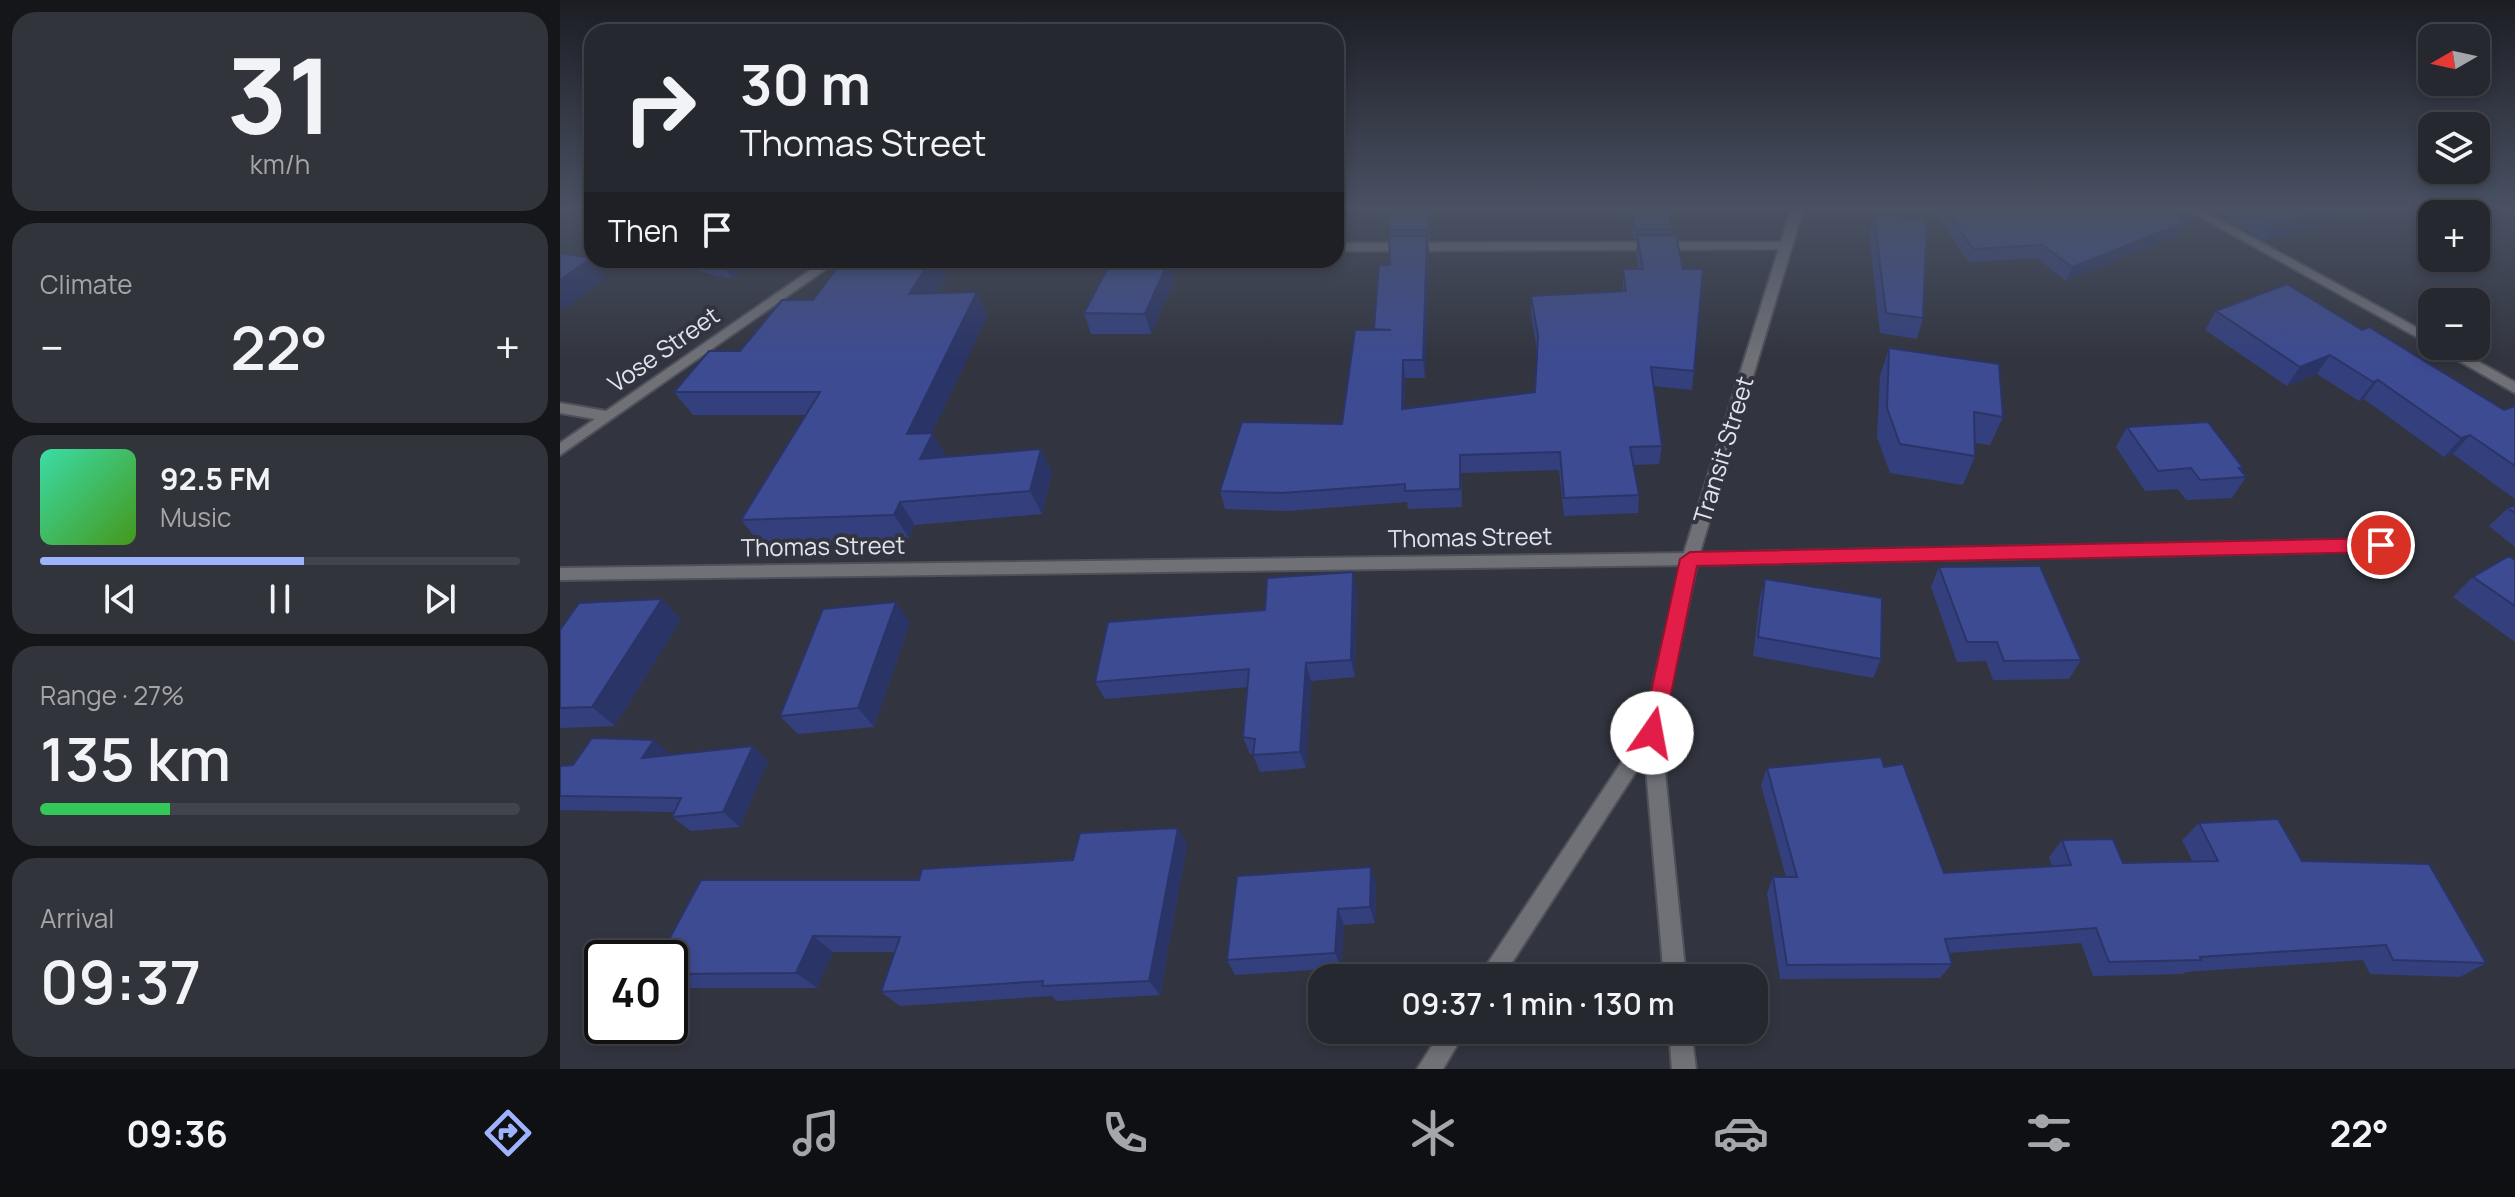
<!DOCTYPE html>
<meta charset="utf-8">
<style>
:root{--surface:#26282f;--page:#32343b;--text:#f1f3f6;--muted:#a4a6aa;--line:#42444b;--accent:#9fb3fd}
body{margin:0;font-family:Manrope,sans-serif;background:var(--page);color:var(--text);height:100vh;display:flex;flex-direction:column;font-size:30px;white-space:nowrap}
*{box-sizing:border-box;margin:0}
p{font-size:26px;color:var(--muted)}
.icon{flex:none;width:44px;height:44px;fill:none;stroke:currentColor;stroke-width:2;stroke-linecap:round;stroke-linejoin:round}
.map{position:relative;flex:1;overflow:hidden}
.sheet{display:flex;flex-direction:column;gap:12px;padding:12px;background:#15161a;width:560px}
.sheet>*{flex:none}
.banner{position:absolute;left:24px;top:24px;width:760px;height:244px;border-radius:24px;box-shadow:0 4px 12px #0003,0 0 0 2px var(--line);background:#26282f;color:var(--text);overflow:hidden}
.needle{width:52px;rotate:261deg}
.tools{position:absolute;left:1858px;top:24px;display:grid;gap:16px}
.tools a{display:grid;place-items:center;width:72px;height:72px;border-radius:16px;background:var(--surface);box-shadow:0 4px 12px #0003,0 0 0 2px var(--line);font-size:40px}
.speed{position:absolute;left:24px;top:940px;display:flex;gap:16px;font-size:40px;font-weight:700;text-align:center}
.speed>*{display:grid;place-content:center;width:104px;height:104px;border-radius:50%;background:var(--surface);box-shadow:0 4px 12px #0003,0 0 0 2px var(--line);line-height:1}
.speed .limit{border:4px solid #111;border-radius:12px;background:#fff;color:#111}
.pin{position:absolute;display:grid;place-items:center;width:68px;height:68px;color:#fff;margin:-34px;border:4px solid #fff;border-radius:50%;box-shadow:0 2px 8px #0007}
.me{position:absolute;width:88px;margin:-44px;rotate:12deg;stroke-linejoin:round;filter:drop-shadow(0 0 6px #0008)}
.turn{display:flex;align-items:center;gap:28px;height:168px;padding:0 24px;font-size:36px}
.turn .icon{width:104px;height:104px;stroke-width:2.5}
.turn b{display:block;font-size:56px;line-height:68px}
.then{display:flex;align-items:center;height:76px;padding:0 24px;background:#0003;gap:16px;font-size:30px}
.big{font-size:60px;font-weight:600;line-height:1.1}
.sheet .widget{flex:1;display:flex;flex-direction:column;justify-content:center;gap:12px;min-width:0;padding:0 28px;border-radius:24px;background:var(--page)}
.sheet .dial{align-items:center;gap:0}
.dial b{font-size:104px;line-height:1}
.song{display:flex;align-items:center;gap:24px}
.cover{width:96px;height:96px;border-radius:12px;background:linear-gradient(135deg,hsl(160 70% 55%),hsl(100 70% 35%))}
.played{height:8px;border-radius:4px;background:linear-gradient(90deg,var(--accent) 55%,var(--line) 55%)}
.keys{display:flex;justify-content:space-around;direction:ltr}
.heat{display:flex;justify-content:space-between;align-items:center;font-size:44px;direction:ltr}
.charge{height:12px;border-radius:6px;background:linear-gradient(90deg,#34c759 27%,var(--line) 0)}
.trip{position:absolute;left:748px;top:964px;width:460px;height:80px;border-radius:24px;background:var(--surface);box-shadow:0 4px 12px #0003,0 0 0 2px var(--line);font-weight:600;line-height:80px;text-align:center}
.tab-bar{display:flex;height:128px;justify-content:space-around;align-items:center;background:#0f1013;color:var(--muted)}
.tab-bar .icon{width:56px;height:56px}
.tab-bar .selected{color:var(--accent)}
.tab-bar b{font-size:36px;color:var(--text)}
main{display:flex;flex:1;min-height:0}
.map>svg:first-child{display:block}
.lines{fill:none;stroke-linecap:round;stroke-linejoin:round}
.minor-casing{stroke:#4e515a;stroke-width:4}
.tertiary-casing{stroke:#4e515a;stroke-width:4}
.minor{fill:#707177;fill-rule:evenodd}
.tertiary{fill:#707177;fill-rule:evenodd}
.wall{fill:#34407e}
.shaded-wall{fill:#2b3466}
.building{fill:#3d4b92;stroke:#2b3466;stroke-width:2}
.route{fill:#e11d48;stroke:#92132f;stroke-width:2}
.labels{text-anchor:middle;stroke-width:8;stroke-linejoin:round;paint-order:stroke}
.street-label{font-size:24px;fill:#e2e4ea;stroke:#32353f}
</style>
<main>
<section class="sheet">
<div class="widget dial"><b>31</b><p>km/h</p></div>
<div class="widget"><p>Climate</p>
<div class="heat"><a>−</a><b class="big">22°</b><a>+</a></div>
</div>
<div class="widget">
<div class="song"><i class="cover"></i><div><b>92.5 FM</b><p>Music</p></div></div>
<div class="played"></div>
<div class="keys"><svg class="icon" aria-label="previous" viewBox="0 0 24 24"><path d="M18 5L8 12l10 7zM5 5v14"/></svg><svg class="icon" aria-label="pause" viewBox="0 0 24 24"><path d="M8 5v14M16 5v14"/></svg><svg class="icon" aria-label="next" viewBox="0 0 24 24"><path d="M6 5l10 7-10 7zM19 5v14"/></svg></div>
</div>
<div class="widget"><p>Range · 27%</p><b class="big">135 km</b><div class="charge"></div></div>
<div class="widget"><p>Arrival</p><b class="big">09:37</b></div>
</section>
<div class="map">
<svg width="1955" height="1069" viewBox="0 0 1955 1069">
<rect width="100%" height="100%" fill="#32353f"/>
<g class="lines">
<g class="minor-casing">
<path id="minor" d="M 1628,210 L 1642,210 L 1872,336 L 1873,346 Z
M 1227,242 L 1231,243 L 1231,249 L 776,251 L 776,243 Z
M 265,260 L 279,260 L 0,455 L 0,443 L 35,419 L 0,413 L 0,403 L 46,411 Z
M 1873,346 L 1890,346 L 1955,382 L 1955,393 Z
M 1821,539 L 1827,541 L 1829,545 L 1827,549 L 1821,551 L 1130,565 L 0,580 L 0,568 L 1130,553 Z
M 1092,725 L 1099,727 L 1101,733 L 1126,978 L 1104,978 L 1083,733 L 1085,727 Z
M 1109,1030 L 1131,1030 L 1136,1069 L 1112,1069 Z"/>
</g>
<g class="tertiary-casing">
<path id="tertiary" d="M 1231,210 L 1243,210 L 1138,559 L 1101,733 L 942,978 L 918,978 L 1083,730 L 1122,559 Z
M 882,1030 L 906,1030 L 883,1069 L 857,1069 Z"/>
</g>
<use href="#minor" class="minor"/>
<use href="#tertiary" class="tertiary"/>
</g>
<path class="wall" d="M 829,210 L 871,210 L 870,240 L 868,240 L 869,254 L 865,378 L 845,378 L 844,408 L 975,392 L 977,350 L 971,314 L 971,296 L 1063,291 L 1063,269 L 1078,269 L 1076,253 L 1077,239 L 1073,239 L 1069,210 L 1108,210 L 1134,371 L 1132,390 L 1093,386 L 1102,446 L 1099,464 L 1074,465 L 1079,495 L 1078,513 L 1004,516 L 999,470 L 901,473 L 902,507 L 848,509 L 847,502 L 727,511 L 665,509 L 660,491 L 782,424 L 814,330 L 830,265 Z
M 1374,210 L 1608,210 L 1621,234 L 1506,281 L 1477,258 L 1408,262 Z
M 1670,210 L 1798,210 L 1794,215 L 1705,241 L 1665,219 Z
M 1314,215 L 1363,318 L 1357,339 L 1320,333 L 1309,234 Z
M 99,260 L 198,260 L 172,279 L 100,262 Z
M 371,260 L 378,260 L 387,277 L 376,293 L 428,315 L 372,433 L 386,457 L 481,449 L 492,473 L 482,514 L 355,525 L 349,538 L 200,543 L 181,520 L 246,415 L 133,415 L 114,392 L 180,351 L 253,300 Z
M 552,260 L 610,260 L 615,279 L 591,334 L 531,334 L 524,313 Z
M 1656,311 L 1802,330 L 1944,410 L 1955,406 L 1955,499 L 1893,454 L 1884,457 L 1804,399 L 1799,401 L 1757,374 L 1727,386 L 1645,330 Z
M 1329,348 L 1443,417 L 1430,445 L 1415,443 L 1415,456 L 1403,485 L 1330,473 L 1317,437 L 1320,376 Z
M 1567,427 L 1683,468 L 1681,471 L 1686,477 L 1672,498 L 1626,500 L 1618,489 L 1585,491 L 1556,447 Z
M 1955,505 L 1955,547 L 1929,526 L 1948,508 Z
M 1955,560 L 1955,642 L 1893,597 L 1913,577 Z
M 1379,567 L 1521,660 L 1509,679 L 1433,680 L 1426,661 L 1397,662 L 1371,587 Z
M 1205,579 L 1321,659 L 1313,678 L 1193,656 L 1200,598 Z
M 797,590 L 795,677 L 751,681 L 746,768 L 700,772 L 693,755 L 690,754 L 683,737 L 688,687 L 545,699 L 535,682 L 705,610 Z
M 121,619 L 55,726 L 0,728 L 0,630 Z
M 350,622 L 314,727 L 238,734 L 220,716 Z
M 193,746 L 208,761 L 180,827 L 131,831 L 112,817 L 115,812 L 0,810 L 0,766 Z
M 1324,767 L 1384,873 L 1492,866 L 1489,857 L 1502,840 L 1563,863 L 1633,862 L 1622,840 L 1639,823 L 1742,861 L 1926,963 L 1900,977 L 1810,974 L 1803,960 L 1626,972 L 1623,974 L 1533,976 L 1521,943 L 1389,953 L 1392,964 L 1380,978 L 1220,979 L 1207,893 L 1213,877 L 1226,877 L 1201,785 L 1207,768 Z
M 618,828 L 627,845 L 600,995 L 496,1001 L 492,996 L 340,1006 L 321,992 L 335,952 L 273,952 L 257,988 L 116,988 L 110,985 L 110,958 L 359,880 L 513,860 Z
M 816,884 L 815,923 L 784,925 L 781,968 L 675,975 L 667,960 Z"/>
<path class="shaded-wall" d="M 1764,210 L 1798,210 L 1794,215 L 1705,241 L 1715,224 Z
M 1628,221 L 1621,234 L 1506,281 L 1512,267 Z
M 867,236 L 869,254 L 865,378 L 863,360 Z
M 32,258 L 47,278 L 1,311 L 0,280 Z
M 159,260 L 198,260 L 172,279 Z
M 371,260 L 378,260 L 387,277 L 361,317 L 349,294 Z
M 609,260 L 615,279 L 591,334 L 585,314 Z
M 417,292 L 428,315 L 361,457 L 347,434 Z
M 1770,355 L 1757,374 L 1727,386 L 1740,367 Z
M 843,360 L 845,378 L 844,427 L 842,409 Z
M 1818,380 L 1804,399 L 1799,401 L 1813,382 Z
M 373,433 L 386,456 L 374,483 L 360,459 Z
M 1910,435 L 1893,454 L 1884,457 L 1901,438 Z
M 481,449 L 492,473 L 482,514 L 470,491 Z
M 340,502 L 355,525 L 349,538 L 334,515 Z
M 793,572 L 797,590 L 795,677 L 791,660 Z
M 102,599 L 121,619 L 55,726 L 32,707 Z
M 336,602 L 350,622 L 314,727 L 298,708 Z
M 746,663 L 751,681 L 746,768 L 740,752 Z
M 94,740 L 112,755 L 82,758 Z
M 193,746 L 208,761 L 180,827 L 163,812 Z
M 618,828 L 627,845 L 600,995 L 589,981 Z
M 811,867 L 816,884 L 815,923 L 810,907 Z
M 778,909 L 784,925 L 781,968 L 775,953 Z
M 253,936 L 273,952 L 257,988 L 236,973 Z"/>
<path class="building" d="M 829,210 L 869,210 L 869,230 L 830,230 Z
M 1071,210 L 1108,210 L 1113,229 L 1074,229 Z
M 1386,210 L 1608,210 L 1628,221 L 1512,267 L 1482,245 L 1413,249 Z
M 1689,210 L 1764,210 L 1715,224 Z
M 1314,215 L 1367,219 L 1363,318 L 1326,313 Z
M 1077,235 L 1116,235 L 1123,269 L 1143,269 L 1134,371 L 1091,367 L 1102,446 L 1070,447 L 1079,495 L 1004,498 L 1000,452 L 900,455 L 900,489 L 845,491 L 845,484 L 722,493 L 660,491 L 682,422 L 782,424 L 795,330 L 831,330 L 814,329 L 819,265 L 830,265 L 829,236 L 867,236 L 863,360 L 843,360 L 842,409 L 975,392 L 978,336 L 971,296 L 1066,291 L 1063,269 L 1083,269 Z
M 0,253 L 32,258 L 0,280 Z
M 283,260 L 371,260 L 349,294 L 417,292 L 347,434 L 373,433 L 360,459 L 481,449 L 470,491 L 340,502 L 334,515 L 181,520 L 260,392 L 114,392 L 149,351 L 180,351 L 222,300 L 253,300 Z
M 552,260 L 609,260 L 585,314 L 524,313 Z
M 1727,284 L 1802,330 L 1809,327 L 1944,410 L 1955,406 L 1955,466 L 1910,435 L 1901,438 L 1818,380 L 1813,382 L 1770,355 L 1740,367 L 1656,311 Z
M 1329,348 L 1439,364 L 1443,417 L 1414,412 L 1415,456 L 1340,444 L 1327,408 Z
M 1648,422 L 1683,468 L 1679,468 L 1686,477 L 1640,480 L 1631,468 L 1598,471 L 1567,427 Z
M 1955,505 L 1955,513 L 1948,508 Z
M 1949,556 L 1955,560 L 1955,606 L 1913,577 Z
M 1480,566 L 1521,660 L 1444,661 L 1437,642 L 1407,642 L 1379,567 Z
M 793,572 L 791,660 L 746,663 L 740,752 L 693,755 L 695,739 L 683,737 L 689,669 L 535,682 L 548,622 L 705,610 L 707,578 Z
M 1205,579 L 1322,598 L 1321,659 L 1198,637 Z
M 102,599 L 32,707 L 0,708 L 0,630 L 19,603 Z
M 336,602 L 298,708 L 220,716 L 263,609 Z
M 32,738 L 94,740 L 82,758 L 193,746 L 163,812 L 112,817 L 121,798 L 0,796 L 0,766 L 13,765 Z
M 1321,757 L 1324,767 L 1343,764 L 1384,873 L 1511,865 L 1502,840 L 1553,839 L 1563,863 L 1658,861 L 1639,823 L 1718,819 L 1742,861 L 1869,864 L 1926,963 L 1833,960 L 1826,945 L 1640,957 L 1641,960 L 1549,962 L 1536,928 L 1385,939 L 1392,964 L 1227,965 L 1213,877 L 1237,877 L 1207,768 Z
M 618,828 L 589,981 L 482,986 L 483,981 L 321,992 L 340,937 L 253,936 L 236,973 L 110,974 L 110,958 L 99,958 L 141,880 L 359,880 L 362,869 L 513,860 L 520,833 Z
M 811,867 L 810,907 L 778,909 L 775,953 L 667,960 L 677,876 Z"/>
<linearGradient id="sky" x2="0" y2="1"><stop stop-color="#1c1d23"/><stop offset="0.58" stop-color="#495163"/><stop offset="1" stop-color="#495163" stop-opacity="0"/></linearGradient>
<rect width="1955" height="359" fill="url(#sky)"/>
<path class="route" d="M 1821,538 L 1831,545 L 1821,552 L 1137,566 L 1103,733 L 1100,739 L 1092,742 L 1085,739 L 1082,733 L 1120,559 L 1130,552 Z"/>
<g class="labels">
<g class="street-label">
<text transform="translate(104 350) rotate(-35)" y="8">Vose Street</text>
<text transform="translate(1164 450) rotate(-73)" y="8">Transit Street</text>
<text transform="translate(910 538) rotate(-1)" y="8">Thomas Street</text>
<text transform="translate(263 547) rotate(-1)" y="8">Thomas Street</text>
</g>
</g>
</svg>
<div class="tools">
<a><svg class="needle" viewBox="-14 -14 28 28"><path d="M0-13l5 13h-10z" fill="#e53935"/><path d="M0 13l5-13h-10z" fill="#a4a6aa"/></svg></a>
<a><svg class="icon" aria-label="layers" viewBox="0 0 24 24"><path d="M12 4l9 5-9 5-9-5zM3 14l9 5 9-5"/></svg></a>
<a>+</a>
<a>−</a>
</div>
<div class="speed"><div class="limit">40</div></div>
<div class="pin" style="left:1821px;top:545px;background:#d93025"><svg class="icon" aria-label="arrive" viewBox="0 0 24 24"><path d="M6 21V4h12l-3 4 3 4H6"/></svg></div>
<svg class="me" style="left:1092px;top:733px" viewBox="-20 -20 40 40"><circle r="19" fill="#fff"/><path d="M0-13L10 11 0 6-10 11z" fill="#e11d48"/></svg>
<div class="trip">09:37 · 1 min · 130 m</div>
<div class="banner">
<div class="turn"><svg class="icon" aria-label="right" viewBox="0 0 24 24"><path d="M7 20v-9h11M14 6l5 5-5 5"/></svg><div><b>30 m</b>Thomas Street</div></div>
<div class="then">Then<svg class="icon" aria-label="arrive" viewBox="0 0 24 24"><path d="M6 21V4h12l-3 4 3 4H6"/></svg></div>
</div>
</div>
</main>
<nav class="tab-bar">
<b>09:36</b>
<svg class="icon selected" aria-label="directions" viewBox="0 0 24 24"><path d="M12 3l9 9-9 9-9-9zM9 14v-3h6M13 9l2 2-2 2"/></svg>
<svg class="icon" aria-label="music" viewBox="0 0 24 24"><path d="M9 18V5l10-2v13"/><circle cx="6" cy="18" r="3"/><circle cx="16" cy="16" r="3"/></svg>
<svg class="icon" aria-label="phone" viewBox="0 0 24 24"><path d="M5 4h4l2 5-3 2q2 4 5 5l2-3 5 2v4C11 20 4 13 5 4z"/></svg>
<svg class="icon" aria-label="climate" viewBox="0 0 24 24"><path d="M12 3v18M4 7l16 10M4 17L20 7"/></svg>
<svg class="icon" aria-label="car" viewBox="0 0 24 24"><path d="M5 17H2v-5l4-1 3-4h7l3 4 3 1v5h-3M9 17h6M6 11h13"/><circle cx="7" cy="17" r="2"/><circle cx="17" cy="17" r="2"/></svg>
<svg class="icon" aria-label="filters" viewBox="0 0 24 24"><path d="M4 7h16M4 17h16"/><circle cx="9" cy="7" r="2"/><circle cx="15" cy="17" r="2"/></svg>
<b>22°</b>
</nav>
